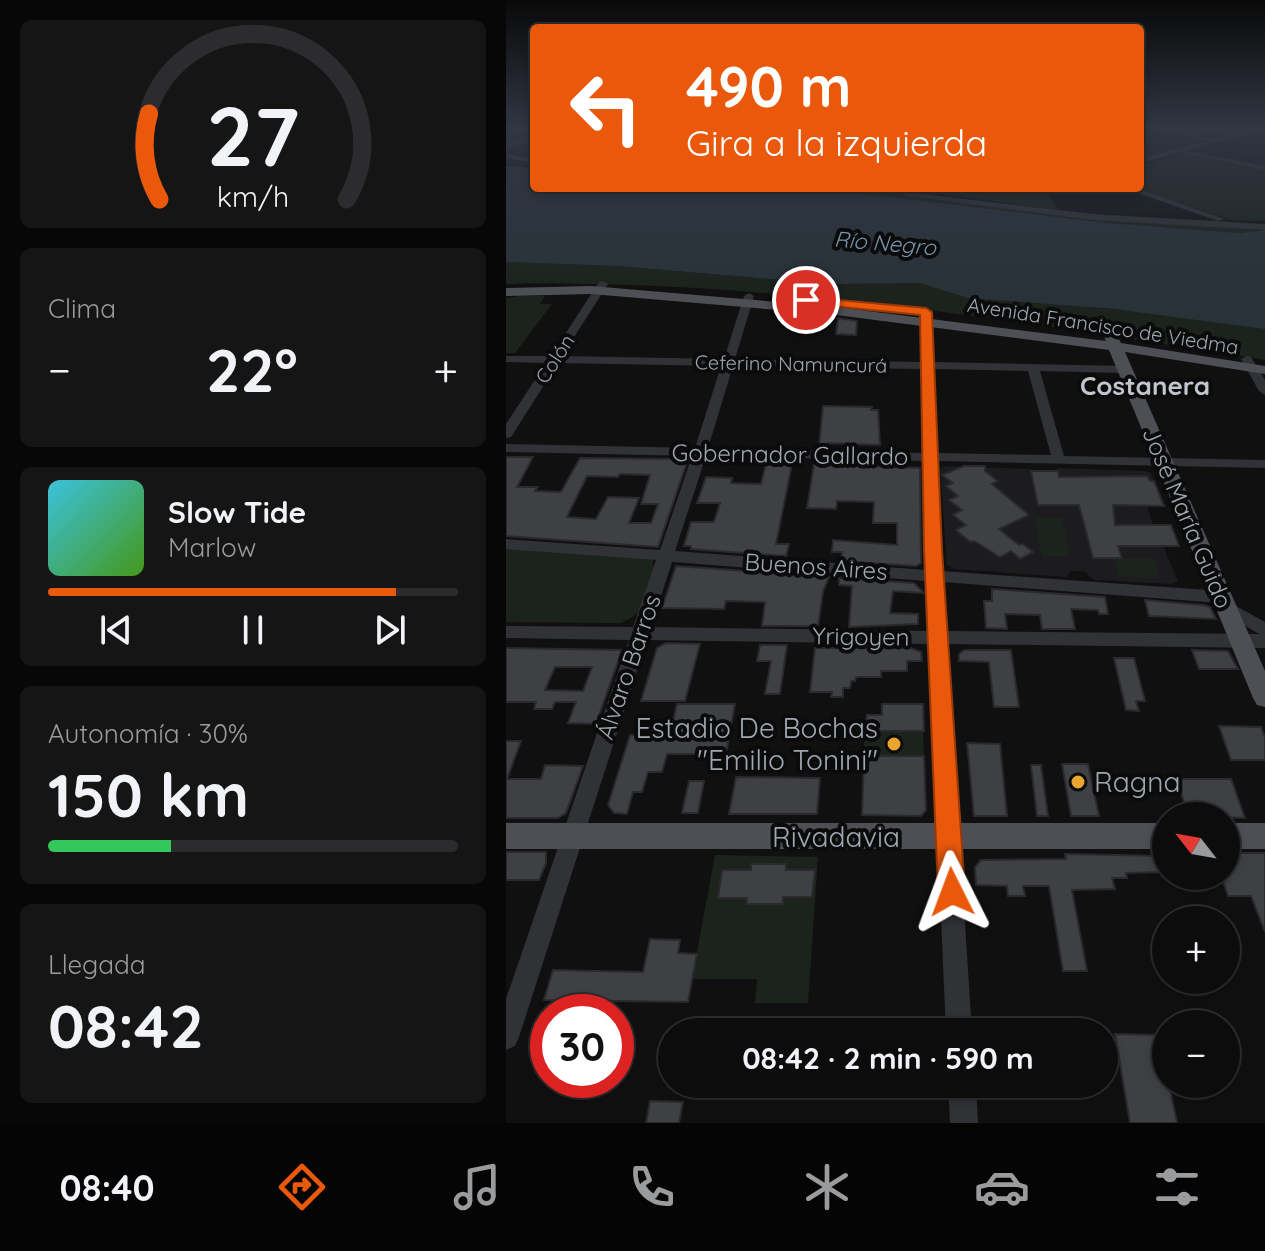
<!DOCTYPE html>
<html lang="es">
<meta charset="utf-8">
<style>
:root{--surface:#0c0c0d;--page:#151516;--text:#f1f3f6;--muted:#9a9b9d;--line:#2c2c2e;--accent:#ea580c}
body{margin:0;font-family:Quicksand,sans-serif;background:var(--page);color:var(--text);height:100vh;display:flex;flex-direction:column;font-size:30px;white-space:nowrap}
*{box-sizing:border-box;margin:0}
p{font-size:26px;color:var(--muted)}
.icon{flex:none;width:44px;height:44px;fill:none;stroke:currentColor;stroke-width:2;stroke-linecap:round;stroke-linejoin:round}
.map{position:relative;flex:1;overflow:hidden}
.panel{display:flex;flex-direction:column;gap:20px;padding:20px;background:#070707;width:506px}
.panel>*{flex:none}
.banner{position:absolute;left:24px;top:24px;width:614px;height:168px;border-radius:8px;box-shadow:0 4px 12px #0003,0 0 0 2px var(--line);background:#ea580c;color:#fff;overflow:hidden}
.needle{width:52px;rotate:301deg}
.controls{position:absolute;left:646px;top:802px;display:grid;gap:16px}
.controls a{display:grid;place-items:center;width:88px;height:88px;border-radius:50%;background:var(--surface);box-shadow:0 4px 12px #0003,0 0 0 2px var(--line);font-size:40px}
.speed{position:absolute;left:24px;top:994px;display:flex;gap:16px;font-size:40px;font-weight:700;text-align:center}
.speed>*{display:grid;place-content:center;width:104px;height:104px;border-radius:50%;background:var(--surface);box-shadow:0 4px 12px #0003,0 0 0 2px var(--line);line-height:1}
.speed .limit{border:12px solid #d22;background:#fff;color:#111}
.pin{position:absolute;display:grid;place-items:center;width:68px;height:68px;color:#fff;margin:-34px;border:4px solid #fff;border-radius:50%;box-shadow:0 2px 8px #0007}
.me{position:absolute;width:88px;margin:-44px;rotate:357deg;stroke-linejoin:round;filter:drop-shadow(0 0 6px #0008)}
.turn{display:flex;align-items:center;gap:28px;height:168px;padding:0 24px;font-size:36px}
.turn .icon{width:104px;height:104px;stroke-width:2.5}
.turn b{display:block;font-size:56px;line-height:68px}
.big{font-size:60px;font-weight:700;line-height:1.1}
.panel .widget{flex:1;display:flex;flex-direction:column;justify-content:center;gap:12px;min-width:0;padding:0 28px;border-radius:12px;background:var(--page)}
.panel .dial{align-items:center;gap:0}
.dial svg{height:208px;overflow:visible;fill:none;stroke:var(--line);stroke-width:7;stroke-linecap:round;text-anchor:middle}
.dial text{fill:var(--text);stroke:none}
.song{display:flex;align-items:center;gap:24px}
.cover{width:96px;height:96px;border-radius:12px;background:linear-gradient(135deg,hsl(190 70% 55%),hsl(100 70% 35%))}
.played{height:8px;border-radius:4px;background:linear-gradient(90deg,var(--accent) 85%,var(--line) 85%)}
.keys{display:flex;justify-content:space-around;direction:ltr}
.heat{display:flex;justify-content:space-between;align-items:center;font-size:44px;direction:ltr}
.charge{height:12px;border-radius:6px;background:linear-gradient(90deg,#34c759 30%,var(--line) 0)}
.trip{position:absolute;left:152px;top:1018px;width:460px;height:80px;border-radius:40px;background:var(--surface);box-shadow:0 4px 12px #0003,0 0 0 2px var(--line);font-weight:700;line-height:80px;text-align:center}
.dock{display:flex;height:128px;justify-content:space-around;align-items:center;background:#050505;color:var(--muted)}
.dock .icon{width:56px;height:56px}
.dock .selected{color:var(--accent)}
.dock b{font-size:36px;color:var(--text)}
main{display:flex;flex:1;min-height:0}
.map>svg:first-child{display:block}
.built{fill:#1c1c1e}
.green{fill:#1c231d}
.water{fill:#2a3239}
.building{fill:#3f4044;stroke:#2a2a2d;stroke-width:2;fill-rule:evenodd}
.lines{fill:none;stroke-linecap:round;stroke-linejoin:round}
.minor{fill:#313236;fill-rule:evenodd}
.major{fill:#4d4f55;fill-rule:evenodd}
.route{fill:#ea580c;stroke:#983908;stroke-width:2}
.poi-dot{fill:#eba52e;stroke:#0b0b0c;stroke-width:3}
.labels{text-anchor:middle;stroke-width:8;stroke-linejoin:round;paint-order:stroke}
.far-street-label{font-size:20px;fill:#a1a7b1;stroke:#0b0b0c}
.far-water-label{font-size:22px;font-style:italic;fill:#7896ac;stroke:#0b0b0c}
.street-label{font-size:24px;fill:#a1a7b1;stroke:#0b0b0c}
.far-district-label{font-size:26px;font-weight:bold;fill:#c2c5ce;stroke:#0b0b0c}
.near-poi-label{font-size:28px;fill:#a1a7b1;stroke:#0b0b0c;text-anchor:end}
.near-street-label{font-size:28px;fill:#a1a7b1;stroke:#0b0b0c}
</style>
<main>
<section class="panel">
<div class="widget dial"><svg viewBox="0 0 100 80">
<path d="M14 69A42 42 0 1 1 86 69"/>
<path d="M14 69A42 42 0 0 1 10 36" stroke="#ea580c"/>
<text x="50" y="56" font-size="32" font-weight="700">27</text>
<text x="50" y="72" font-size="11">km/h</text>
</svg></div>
<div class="widget"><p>Clima</p>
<div class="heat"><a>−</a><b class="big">22°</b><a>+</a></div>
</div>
<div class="widget">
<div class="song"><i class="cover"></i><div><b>Slow Tide</b><p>Marlow</p></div></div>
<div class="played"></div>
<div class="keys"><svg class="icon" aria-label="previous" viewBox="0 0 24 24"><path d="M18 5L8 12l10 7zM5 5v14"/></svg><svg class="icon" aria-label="pause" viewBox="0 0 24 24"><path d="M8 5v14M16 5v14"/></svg><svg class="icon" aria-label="next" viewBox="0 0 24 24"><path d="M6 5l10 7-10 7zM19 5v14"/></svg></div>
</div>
<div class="widget"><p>Autonomía · 30%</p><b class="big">150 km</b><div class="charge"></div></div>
<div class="widget"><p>Llegada</p><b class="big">08:42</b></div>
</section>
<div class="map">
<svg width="759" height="1123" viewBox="0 0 759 1123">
<rect width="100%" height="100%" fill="#101011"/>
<path class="built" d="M 438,466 L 525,469 L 526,471 L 551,471 L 551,468 L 639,471 L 645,473 L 658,506 L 641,506 L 647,525 L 665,525 L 673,546 L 657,546 L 672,581 L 666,584 L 588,580 L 578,571 L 564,571 L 561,577 L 448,569 L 441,565 L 434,469 Z"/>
<path class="green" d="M 679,153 L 759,169 L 759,221 L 726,220 L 628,188 L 634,188 L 634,166 Z
M 309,188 L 335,188 L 582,218 L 759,230 L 733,233 L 603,223 Z
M 391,188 L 545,188 L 539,190 L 552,210 Z
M 0,262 L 110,266 L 286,281 L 415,283 L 591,308 L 759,321 L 759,360 C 509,320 254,279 0,284 Z
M 13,296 L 39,296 L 34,304 L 46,304 L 9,353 L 0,353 L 0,298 Z
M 529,518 L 556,518 L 564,556 L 536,556 Z
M 0,546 L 146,558 C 151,568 140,604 131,613 C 126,618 120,621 114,623 L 0,622 Z
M 608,558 L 648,559 L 654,578 L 613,577 Z
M 359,731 L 417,731 L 418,756 L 358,756 Z
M 209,855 L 312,857 L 302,1003 L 249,1003 L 251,979 L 186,979 Z"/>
<path class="water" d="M 0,166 L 28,168 L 28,188 L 309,188 L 603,223 L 733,233 L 759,230 L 759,329 L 608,309 L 462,298 L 414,283 L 323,284 L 110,266 L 0,262 Z"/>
<path class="building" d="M 332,318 L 351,321 L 350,335 L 330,334 Z
M 317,406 L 366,407 L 365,410 L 372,410 L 374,445 L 322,443 L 321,448 L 313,448 Z
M 0,457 L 27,457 L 11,487 L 32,487 L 29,491 L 55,492 L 74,458 L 176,459 L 181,462 L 152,547 L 0,536 ZM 114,474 L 144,475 L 135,504 L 152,504 L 145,523 L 123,523 L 133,498 L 102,497 L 90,519 L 61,517 L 81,476 L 112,477 Z
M 260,464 L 286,464 L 270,544 L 283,544 L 280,556 L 185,549 L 185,546 L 178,546 L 185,522 L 208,522 L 214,503 L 191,503 L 200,477 L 226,478 L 225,483 L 255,484 Z
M 308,464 L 414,468 L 415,563 L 410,566 L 335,561 L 336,552 L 326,552 L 327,540 L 391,545 L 391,523 L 367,523 L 368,502 L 331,501 L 330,509 L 301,508 Z
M 458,466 L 479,466 L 479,471 L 492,481 L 486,484 L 523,515 L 493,529 L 513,545 L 517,544 L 527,552 L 514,559 L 505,551 L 494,557 L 468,541 L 464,542 L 450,530 L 460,525 L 447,515 L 456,510 L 443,500 L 452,496 L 440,486 L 447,483 L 436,475 Z
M 525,471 L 552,471 L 553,477 L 641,476 L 644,481 L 648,481 L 658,506 L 607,505 L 609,525 L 665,525 L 673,546 L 612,546 L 616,558 L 587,558 L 573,505 L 532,505 Z
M 170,566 L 323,577 L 317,592 L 312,626 L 256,626 L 259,602 L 220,601 L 218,609 L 156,608 Z
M 333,578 L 408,583 L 418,593 L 387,591 L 384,613 L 412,614 L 412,624 L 343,627 L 346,586 L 333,585 Z
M 486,589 L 599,597 L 602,614 L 593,614 L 592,610 L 565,609 L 569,629 L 536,629 L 534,615 L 499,614 L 501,629 L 480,628 L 478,601 L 486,601 Z
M 639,600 L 697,605 L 704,607 L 710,619 L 643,616 Z
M 160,643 L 194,644 L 179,701 L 135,701 L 151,648 Z
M 254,645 L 281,645 L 274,694 L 259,694 L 265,661 L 251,661 Z
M 0,648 L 116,650 L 90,724 L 62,723 L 70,702 L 49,702 L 46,709 L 28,709 L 30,702 L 0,702 ZM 49,667 L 86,667 L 77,691 L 39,690 Z
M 309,648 L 405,648 L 415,652 L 416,661 L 401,661 L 401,671 L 375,671 L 375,677 L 350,677 L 349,681 L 345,681 L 344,688 L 337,688 L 337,697 L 325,697 L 326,692 L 304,692 Z
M 458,650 L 505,650 L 513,707 L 488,707 L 483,662 L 453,661 L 453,654 Z
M 686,650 L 722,651 L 732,669 L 693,669 Z
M 608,658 L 628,658 L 639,701 L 630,701 L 633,711 L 620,710 Z
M 171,704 L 229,704 L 220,754 L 161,754 L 156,772 L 142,772 L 136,792 L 127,792 L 121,814 L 108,813 L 102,805 L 124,735 L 157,735 L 159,730 L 165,730 Z
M 376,704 L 417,704 L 418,731 L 359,731 L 361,715 L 376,715 Z
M 713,726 L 755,727 L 759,738 L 759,760 L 725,760 Z
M 0,741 L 15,741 L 1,779 L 35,779 L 39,765 L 77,766 L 60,813 L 52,818 L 0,818 Z
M 461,743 L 494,744 L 501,816 L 468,816 Z
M 358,756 L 418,756 L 420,810 L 415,816 L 356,815 Z
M 556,764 L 582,764 L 593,816 L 565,816 Z
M 525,765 L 535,765 L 542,816 L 531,816 Z
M 230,777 L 314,778 L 311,814 L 223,814 Z
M 671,779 L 725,779 L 739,818 L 682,816 Z
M 183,781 L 198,781 L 192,813 L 176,813 Z
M 0,852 L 40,852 L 40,863 L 33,880 L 0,880 Z
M 730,853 L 759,853 L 759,932 L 745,896 L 722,896 L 715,876 L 720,876 L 720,854 Z
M 559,854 L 660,856 L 660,872 L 620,873 L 621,878 L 606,878 L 609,889 L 566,890 L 581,971 L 557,971 L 543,886 L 517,886 L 519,896 L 502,896 L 501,886 L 470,885 L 469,867 L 475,860 L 560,859 Z
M 245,864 L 280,864 L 280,870 L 309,870 L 306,897 L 277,897 L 277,904 L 241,904 L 241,898 L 212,898 L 216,870 L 245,870 Z
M 144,939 L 174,940 L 172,953 L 191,954 L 182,1002 L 38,1000 L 47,970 L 137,972 Z
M 609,1034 L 654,1035 L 660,1084 L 663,1084 L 671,1123 L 624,1123 Z
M 144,1101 L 177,1102 L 173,1123 L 140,1123 Z"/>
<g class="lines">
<path class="minor" d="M 659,129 C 676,129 694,140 710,138 C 726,136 739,129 755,129 L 680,151 L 759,166 L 759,170 L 674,152 L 634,163 L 634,159 L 700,141 Z
M 28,137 L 28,141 L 0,148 L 0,144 Z
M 0,154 L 28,159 L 28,163 L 0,158 Z
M 341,188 L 365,188 L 586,214 L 759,224 L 759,230 L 586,220 Z
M 618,188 L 630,188 L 719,219 L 712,221 Z
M 97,281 L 102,284 L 56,356 L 218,359 L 238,296 L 243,293 L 248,296 L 229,359 L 416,362 L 415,312 L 420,309 L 425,312 L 427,362 L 621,366 L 623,369 L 617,373 L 534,371 L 558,456 L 759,460 L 759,468 L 431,461 L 436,571 L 715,591 L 723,597 L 721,601 L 759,622 L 759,648 L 441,644 L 466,1032 L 440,1032 L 423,644 L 141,640 L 13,1037 L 9,1046 L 0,1050 L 0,999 L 123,640 L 0,638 L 0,626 L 127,627 L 150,560 L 0,549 L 0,539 L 154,550 L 186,456 L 0,452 L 0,444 L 189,448 L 215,366 L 52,363 L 5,437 L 0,438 L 0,424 L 40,363 L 0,362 L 0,356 L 45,356 L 93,282 ZM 227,366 L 416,369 L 417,453 L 202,448 ZM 428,369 L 522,371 L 545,455 L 431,453 ZM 200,456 L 417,461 L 420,570 L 169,551 ZM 166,562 L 420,581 L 423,631 L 145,627 ZM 437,582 L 714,603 L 712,607 L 714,611 L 753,634 L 440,631 Z
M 741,356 L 745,357 L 759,380 L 759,395 L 753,391 L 735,359 Z
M 442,1084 L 470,1084 L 472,1123 L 444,1123 Z"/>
<path class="major" d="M 85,286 L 330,307 L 600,341 L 598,337 L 605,333 L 610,334 L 615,343 L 759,366 L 759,374 L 619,352 L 759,671 L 759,707 L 751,705 L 747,698 L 603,350 L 330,315 L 85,294 L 0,296 L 0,288 Z
M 0,823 L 660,823 L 660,849 L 0,849 Z
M 720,823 L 759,823 L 759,849 L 720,849 Z"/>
</g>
<linearGradient id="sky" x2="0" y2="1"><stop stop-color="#090909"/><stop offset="0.45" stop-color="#313743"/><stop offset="1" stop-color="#313743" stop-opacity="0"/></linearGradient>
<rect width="759" height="286" fill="url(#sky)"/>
<path class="route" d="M 300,297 L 420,308 L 426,312 L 436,550 L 459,892 L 455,901 L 446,905 L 436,901 L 432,892 L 418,550 L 414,315 L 296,303 L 296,298 Z"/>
<g class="poi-dot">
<circle cx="388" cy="744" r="8"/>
<circle cx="572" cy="782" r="8"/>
</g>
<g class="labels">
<g class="far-street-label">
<text transform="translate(597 326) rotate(9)" y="7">Avenida Francisco de Viedma</text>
<text transform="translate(49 359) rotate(-57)" y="7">Colón</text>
<text transform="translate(285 364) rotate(1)" y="7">Ceferino Namuncurá</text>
</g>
<g class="far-water-label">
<text transform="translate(379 243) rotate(5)" y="8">Río Negro</text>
</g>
<g class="street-label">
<text transform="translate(284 455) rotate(1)" y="8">Gobernador Gallardo</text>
<text transform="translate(681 518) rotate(67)" y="8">José María Guido</text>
<text transform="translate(310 567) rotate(4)" y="8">Buenos Aires</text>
<text transform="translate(355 637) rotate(1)" y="8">Yrigoyen</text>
<text transform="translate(123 667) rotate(-71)" y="8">Álvaro Barros</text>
</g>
<g class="far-district-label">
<text x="639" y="395">Costanera</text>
</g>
<g class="near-poi-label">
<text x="372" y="738">Estadio De Bochas<tspan x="372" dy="32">"Emilio Tonini"</tspan></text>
<text x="588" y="792" text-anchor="start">Ragna</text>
</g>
<g class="near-street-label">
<text x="330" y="847">Rivadavia</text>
</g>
</g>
</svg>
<div class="controls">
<a><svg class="needle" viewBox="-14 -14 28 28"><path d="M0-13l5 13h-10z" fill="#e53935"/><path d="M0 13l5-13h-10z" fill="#9a9b9d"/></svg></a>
<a>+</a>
<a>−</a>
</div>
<div class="speed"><div class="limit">30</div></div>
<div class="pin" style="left:300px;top:300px;background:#d93025"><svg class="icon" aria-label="arrive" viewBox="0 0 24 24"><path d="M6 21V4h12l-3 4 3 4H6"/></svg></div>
<svg class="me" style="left:446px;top:892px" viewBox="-20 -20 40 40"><path d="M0-17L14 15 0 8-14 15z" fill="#ea580c" stroke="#fff" stroke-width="4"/></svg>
<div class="trip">08:42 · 2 min · 590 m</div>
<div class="banner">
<div class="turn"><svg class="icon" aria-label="left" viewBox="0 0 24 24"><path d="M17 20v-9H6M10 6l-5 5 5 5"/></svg><div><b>490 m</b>Gira a la izquierda</div></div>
</div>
</div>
</main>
<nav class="dock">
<b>08:40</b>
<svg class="icon selected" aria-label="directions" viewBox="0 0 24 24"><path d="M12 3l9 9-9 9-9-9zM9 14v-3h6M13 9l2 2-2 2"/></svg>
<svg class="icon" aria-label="music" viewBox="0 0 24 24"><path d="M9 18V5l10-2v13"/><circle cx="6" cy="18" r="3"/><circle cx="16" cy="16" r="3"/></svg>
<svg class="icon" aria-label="phone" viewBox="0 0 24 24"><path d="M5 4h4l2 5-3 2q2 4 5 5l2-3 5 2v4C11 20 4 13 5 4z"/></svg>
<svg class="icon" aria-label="climate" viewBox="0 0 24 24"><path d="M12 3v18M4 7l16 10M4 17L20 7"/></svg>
<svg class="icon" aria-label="car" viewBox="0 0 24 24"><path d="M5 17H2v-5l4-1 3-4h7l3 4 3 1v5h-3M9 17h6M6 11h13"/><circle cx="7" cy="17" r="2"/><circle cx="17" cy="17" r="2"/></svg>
<svg class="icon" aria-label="filters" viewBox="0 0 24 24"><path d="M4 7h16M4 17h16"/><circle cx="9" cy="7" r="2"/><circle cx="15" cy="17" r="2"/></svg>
</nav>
